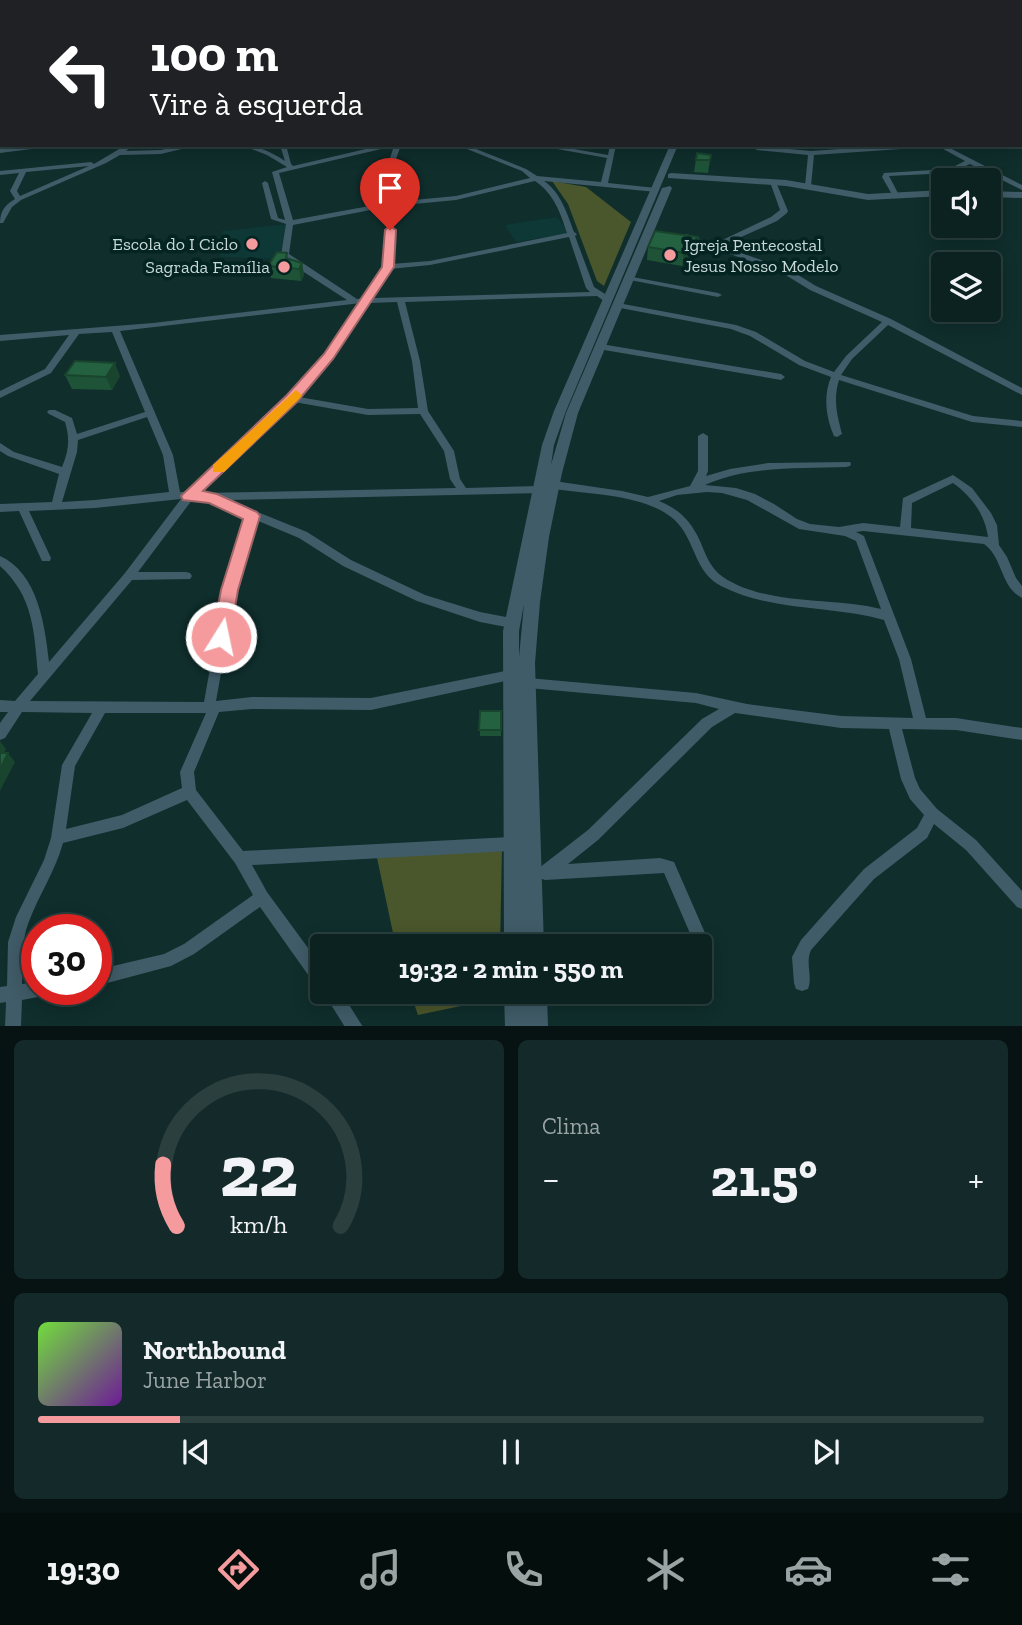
<!DOCTYPE html>
<html lang="pt">
<meta charset="utf-8">
<style>
:root{--surface:#0b2221;--page:#142a2a;--text:#f1f3f6;--muted:#9aa4a5;--line:#2b3f3f;--accent:#f59b9e}
body{margin:0;font-family:"Zilla Slab",serif;background:var(--page);color:var(--text);height:100vh;display:flex;flex-direction:column;font-size:26px;white-space:nowrap}
*{box-sizing:border-box;margin:0}
p{font-size:23px;color:var(--muted)}
.icon{flex:none;width:38px;height:38px;fill:none;stroke:currentColor;stroke-width:2;stroke-linecap:round;stroke-linejoin:round}
.map{position:relative;height:1026px;overflow:hidden}
.details{display:flex;flex-direction:column;gap:14px;padding:14px;background:#061312;flex:1}
.details>*{flex:none}
.top-card{position:absolute;left:0px;top:0px;width:1022px;height:147px;box-shadow:0 4px 18px #0003,0 0 0 2px var(--line);background:#202124;color:#fff;overflow:hidden}
.buttons{position:absolute;left:931px;top:168px;display:grid;gap:14px}
.buttons a{display:grid;place-items:center;width:70px;height:70px;border-radius:7px;background:var(--surface);box-shadow:0 4px 18px #0003,0 0 0 2px var(--line);font-size:35px}
.speed{position:absolute;left:21px;top:914px;display:flex;gap:14px;font-size:35px;font-weight:700;text-align:center}
.speed>*{display:grid;place-content:center;width:91px;height:91px;border-radius:50%;background:var(--surface);box-shadow:0 4px 18px #0003,0 0 0 2px var(--line);line-height:1}
.speed .limit{border:10px solid #d22;background:#fff;color:#111}
.pin{position:absolute;display:grid;place-items:center;width:60px;height:60px;color:#fff;margin:-72px -30px;border-radius:50% 50% 50% 0;rotate:-45deg;box-shadow:0 0 7px #0007}
.pin .icon{rotate:45deg}
.me{position:absolute;width:77px;margin:-38px;rotate:10deg;stroke-linejoin:round;filter:drop-shadow(0 0 5px #0008)}
.turn{display:flex;align-items:center;gap:24px;height:147px;padding:0 35px;font-size:32px}
.turn .icon{width:91px;height:91px;stroke-width:2.5}
.turn b{display:block;font-size:49px;line-height:60px}
.big{font-size:52px;font-weight:700;line-height:1.1}
.details .card{flex:1;display:flex;flex-direction:column;justify-content:center;gap:10px;min-width:0;padding:0 24px;border-radius:10px;background:var(--page)}
.details .dial{align-items:center;gap:0}
.dial svg{height:182px;overflow:visible;fill:none;stroke:var(--line);stroke-width:7;stroke-linecap:round;text-anchor:middle}
.dial text{fill:var(--text);stroke:none}
.song{display:flex;align-items:center;gap:21px}
.cover{width:84px;height:84px;border-radius:10px;background:linear-gradient(135deg,hsl(100 70% 55%),hsl(280 70% 35%))}
.played{height:7px;border-radius:4px;background:linear-gradient(90deg,var(--accent) 15%,var(--line) 15%)}
.keys{display:flex;justify-content:space-around;direction:ltr}
.heat{display:flex;justify-content:space-between;align-items:center;font-size:38px;direction:ltr}
.details .tiles{flex:1;display:grid;gap:14px;grid-template-columns:1fr 1fr}
.card:last-child{grid-column:span 2}
.trip{position:absolute;left:310px;top:934px;width:402px;height:70px;border-radius:7px;background:var(--surface);box-shadow:0 4px 18px #0003,0 0 0 2px var(--line);font-weight:700;line-height:70px;text-align:center}
.dock{display:flex;height:112px;justify-content:space-around;align-items:center;background:#040e0d;color:var(--muted)}
.dock .icon{width:49px;height:49px}
.dock .selected{color:var(--accent)}
.dock b{font-size:32px;color:var(--text)}
.map>svg:first-child{display:block}
.built{fill:#0d3836}
.green{fill:#4a562b}
.lines{fill:none;stroke-linecap:round;stroke-linejoin:round}
.river{fill:#001039;fill-rule:evenodd}
.minor{fill:#405c68;fill-rule:evenodd}
.tertiary{fill:#405c68;fill-rule:evenodd}
.wall{fill:#1f5337}
.shaded-wall{fill:#19442d}
.building{fill:#246140;stroke:#19442d;stroke-width:2}
.route{fill:#f59b9e;stroke:#9f6567;stroke-width:2}
.slow{fill:#f59e0b}
.poi-dot{fill:#f59b9e;stroke:#042422;stroke-width:2.5}
.labels{text-anchor:middle;stroke-width:7;stroke-linejoin:round;paint-order:stroke}
.far-poi-label{font-size:18px;fill:#c7d8d7;stroke:#042422;text-anchor:end}
</style>
<div class="map">
<svg width="1022" height="1027" viewBox="0 0 1022 1027">
<rect width="100%" height="100%" fill="#0f2e2c"/>
<path class="built" d="M 557,217 L 570,233 L 516,242 L 505,225 Z
M 288,224 L 279,259 L 220,257 L 222,231 Z"/>
<path class="green" d="M 552,181 L 586,187 L 631,222 L 604,286 L 597,281 L 568,204 Z
M 502,849 L 500,947 L 396,947 L 377,858 Z
M 410,992 L 500,992 L 499,998 L 418,1015 Z"/>
<g class="lines">
<path class="river" d="M 60,0 L 72,0 L 59,2 Z
M 0,15 L 2,15 L 2,21 L 0,21 Z"/>
<path class="minor" d="M 196,0 L 200,0 L 200,2 L 196,2 Z
M 295,0 L 300,0 L 302,2 L 296,2 Z
M 309,0 L 313,0 L 314,2 L 309,2 Z
M 434,0 L 451,0 L 446,2 L 427,2 Z
M 832,0 L 868,0 L 859,2 L 817,2 Z
M 879,0 L 884,0 L 885,2 L 880,2 Z
M 954,0 L 959,0 L 958,2 L 953,2 Z
M 1020,45 L 1022,45 L 1022,49 L 1020,49 Z
M 0,48 L 2,48 L 2,52 L 0,52 Z
M 1020,69 L 1022,69 L 1022,73 L 1020,73 Z
M 0,95 L 2,95 L 2,99 L 0,99 Z
M 0,108 L 2,108 L 2,112 L 0,112 Z
M 1020,121 L 1022,121 L 1022,125 L 1020,125 Z
M 1020,138 L 1022,138 L 1022,142 L 1020,142 Z
M 38,145 L 63,145 L 0,153 L 0,149 Z
M 126,145 L 134,145 L 126,151 L 161,150 L 184,145 L 198,145 L 161,154 L 120,155 L 106,163 L 21,200 L 12,207 L 3,223 L 0,223 C 0,211 5,205 15,199 L 10,191 L 19,173 L 0,175 L 0,171 L 91,162 L 94,164 ZM 89,166 L 20,196 L 17,191 L 26,172 Z
M 241,145 C 257,145 271,152 285,161 L 280,145 L 286,145 L 291,164 L 293,166 L 383,145 L 401,145 L 392,170 L 393,202 L 456,196 L 530,178 L 522,171 L 457,145 L 466,145 L 526,169 L 537,176 L 601,182 L 607,158 L 535,145 L 551,145 L 608,155 L 610,145 L 616,145 L 608,183 L 656,188 L 659,190 L 656,192 L 544,181 C 561,193 567,213 574,232 L 577,234 L 575,236 L 594,287 L 610,297 L 610,301 L 604,301 L 597,296 L 405,302 L 420,361 L 428,411 L 454,451 L 460,479 L 466,488 L 539,486 L 543,487 L 544,490 L 543,493 L 228,500 L 307,532 L 351,560 L 425,595 L 480,612 L 512,618 L 516,620 L 518,623 L 516,626 L 512,628 L 480,622 L 417,601 L 343,566 L 299,538 L 256,520 L 236,590 L 216,701 L 252,697 L 371,698 L 510,670 L 514,671 L 516,675 L 514,679 L 510,680 L 371,710 L 252,709 L 219,712 L 194,772 L 196,790 L 243,851 L 512,837 L 517,839 L 519,844 L 517,849 L 512,851 L 252,865 L 267,892 L 322,967 L 322,988 L 316,986 L 260,907 L 194,954 L 171,966 L 96,986 L 96,970 L 164,954 L 184,944 L 253,895 L 235,863 L 187,800 L 123,828 L 63,843 C 55,872 38,896 28,924 C 21,943 23,964 22,984 L 37,982 L 37,989 L 50,989 L 48,995 L 22,1000 L 21,1027 L 5,1027 L 6,1002 L 0,1003 L 0,987 L 7,986 L 8,942 L 16,917 L 44,860 L 51,838 L 62,765 L 92,713 L 22,712 L 5,738 L 0,740 L 0,723 L 8,712 L 0,712 L 0,700 L 15,701 L 38,674 C 34,632 34,597 0,566 L 0,556 C 38,573 45,626 49,662 L 125,573 L 181,499 L 95,508 L 29,511 L 51,558 L 50,561 L 42,561 L 19,511 L 0,512 L 0,504 L 52,502 L 59,474 L 8,456 L 0,451 L 0,443 L 14,452 L 62,467 C 69,451 70,438 65,422 L 49,414 L 47,412 L 49,410 L 55,410 L 72,418 L 77,434 L 145,412 L 112,332 L 79,334 L 51,373 L 0,398 L 0,391 L 45,369 L 69,335 L 0,341 L 0,335 L 153,323 L 347,300 L 293,265 L 281,255 L 286,224 L 271,219 L 262,183 L 265,181 L 268,183 L 278,218 L 285,220 L 272,172 L 287,167 L 267,155 ZM 394,146 L 386,170 L 386,203 L 293,220 L 279,173 ZM 535,181 C 554,194 560,212 567,233 L 430,261 L 391,264 L 395,255 L 393,206 L 456,200 ZM 386,207 L 387,255 L 378,279 L 365,298 L 357,299 L 289,254 L 293,225 ZM 569,237 L 586,288 L 590,292 L 373,298 L 386,279 L 390,269 L 430,265 ZM 397,302 L 412,361 L 418,408 L 368,409 L 299,397 L 332,359 L 370,303 ZM 361,303 L 326,355 L 289,397 L 187,492 L 180,492 L 173,455 L 120,331 ZM 294,402 L 368,415 L 420,414 L 444,451 L 450,479 L 456,488 L 199,493 ZM 147,417 L 163,455 L 169,492 L 95,500 L 62,502 L 77,452 L 78,440 ZM 192,500 L 210,501 L 247,516 L 224,590 L 204,702 L 30,701 L 132,580 L 190,579 L 192,576 L 190,573 L 186,572 L 138,572 ZM 105,713 L 206,713 L 180,772 L 182,788 L 122,815 L 66,829 L 75,766 Z
M 897,145 L 933,145 L 930,147 L 814,155 L 811,186 L 808,188 L 805,186 L 808,155 L 757,150 L 754,148 L 757,146 L 811,151 Z
M 936,145 L 944,145 L 1022,185 L 1022,190 L 970,164 L 950,173 L 889,176 L 900,197 L 894,198 L 882,177 L 884,173 L 949,169 L 965,161 Z
M 773,180 L 776,182 L 788,211 L 787,213 L 777,221 L 721,246 L 790,270 L 816,286 L 891,319 L 1022,388 L 1022,395 L 888,325 L 852,359 L 841,375 L 973,416 L 1022,421 L 1022,427 L 972,422 L 839,380 C 833,399 837,415 842,434 L 837,437 L 834,436 C 826,418 823,396 831,377 L 799,365 L 750,336 L 731,329 L 615,307 L 615,303 L 618,303 L 736,325 L 756,332 L 805,361 L 834,372 L 846,356 L 882,322 L 810,290 L 784,274 L 682,236 L 686,234 L 714,244 L 771,217 L 780,210 L 770,182 Z
M 627,276 L 718,293 L 722,295 L 718,297 L 630,280 L 626,278 Z
M 601,344 L 781,374 L 785,377 L 781,380 L 598,349 L 597,347 Z
M 703,433 L 708,436 L 708,471 L 706,476 L 730,469 L 768,463 L 850,462 L 851,464 L 850,466 L 846,467 C 799,469 749,465 705,485 L 736,488 L 755,494 L 774,504 L 797,519 L 810,524 L 839,527 L 863,523 L 900,527 L 903,498 L 953,475 L 972,488 L 991,513 L 997,525 L 999,545 L 1007,557 L 1016,578 L 1022,586 L 1022,598 C 1000,587 1003,557 984,544 L 863,531 L 856,532 L 864,536 L 865,539 L 911,659 L 926,718 L 956,718 L 1022,728 L 1022,740 L 956,730 L 902,729 L 915,778 L 920,789 L 937,809 L 976,840 L 1022,891 L 1022,909 L 1017,907 L 966,850 L 934,824 L 927,838 L 874,879 L 811,950 C 805,963 813,976 808,989 L 802,991 L 796,989 L 794,983 L 792,957 L 801,940 L 864,869 L 917,828 L 924,815 L 910,799 L 901,779 L 889,729 L 841,728 L 735,713 L 712,727 L 598,840 L 568,864 L 660,858 L 674,862 L 705,933 L 702,938 L 697,941 L 692,938 L 664,873 L 545,880 L 539,878 L 537,873 L 539,868 L 588,830 L 702,719 L 719,709 L 696,703 L 528,688 L 524,687 L 522,683 L 524,679 L 528,678 L 696,693 L 747,704 L 841,716 L 913,718 L 899,659 L 884,620 C 831,605 772,612 721,586 C 698,574 696,550 683,530 C 660,494 593,495 554,489 L 549,485 L 554,481 L 622,491 L 648,497 L 690,486 L 698,471 L 698,436 ZM 953,483 C 971,496 985,514 988,537 L 911,528 L 912,503 ZM 707,492 L 722,493 L 747,500 L 799,529 L 845,536 L 856,541 L 881,609 C 832,597 766,606 723,577 C 710,568 706,555 700,541 C 691,521 679,509 659,501 L 677,495 Z
M 323,992 L 341,992 L 363,1027 L 345,1027 Z"/>
<path class="tertiary" d="M 747,0 L 754,0 L 746,2 Z
M 670,145 L 678,145 L 566,411 L 554,445 L 551,465 L 566,413 L 662,188 L 670,186 L 672,188 L 578,413 L 562,473 L 549,537 L 540,602 L 535,663 L 544,947 L 504,947 L 503,631 L 542,445 L 554,411 ZM 524,604 L 519,657 L 519,631 Z
M 671,173 L 786,180 L 868,194 L 943,190 L 943,196 L 868,200 L 786,186 L 668,178 L 668,174 Z
M 989,191 L 1022,192 L 1022,198 L 989,197 Z
M 504,992 L 547,992 L 548,1027 L 505,1027 Z"/>
</g>
<path class="wall" d="M 697,153 L 710,160 L 708,173 L 694,172 Z
M 698,237 L 696,250 L 682,266 L 647,260 L 648,247 Z
M 287,253 L 288,259 L 302,263 L 304,275 L 301,281 L 271,278 L 268,266 Z
M 65,375 L 120,376 L 112,390 L 72,389 Z
M 480,711 L 501,711 L 501,736 L 480,736 Z"/>
<path class="shaded-wall" d="M 698,237 L 696,250 L 682,266 L 684,253 Z
M 302,263 L 304,275 L 301,281 L 299,269 Z
M 115,363 L 120,376 L 112,390 L 106,377 Z
M 0,741 L 6,749 L 0,760 Z
M 8,753 L 15,762 L 0,791 L 0,769 Z"/>
<path class="building" d="M 331,0 L 352,0 L 352,1 L 332,2 Z
M 697,153 L 711,155 L 710,160 L 696,160 Z
M 655,231 L 698,237 L 684,253 L 648,247 Z
M 277,252 L 287,253 L 286,258 L 302,263 L 299,269 L 268,266 Z
M 75,361 L 115,363 L 106,377 L 65,375 Z
M 480,711 L 501,711 L 501,730 L 479,730 Z
M 0,753 L 8,753 L 0,769 Z"/>
<path class="route" d="M 390,226 L 396,230 L 394,267 L 333,359 L 297,402 L 203,491 L 217,494 L 257,512 L 260,516 L 238,590 L 230,637 L 228,642 L 215,642 L 212,637 L 221,590 L 243,519 L 209,503 L 183,500 L 181,496 L 287,395 L 324,354 L 382,267 L 385,230 Z"/>
<path class="slow" d="M 296,390 L 302,395 L 300,398 L 224,472 L 213,472 L 213,465 Z"/>
<g class="poi-dot">
<circle cx="252" cy="244" r="7"/>
<circle cx="670" cy="255" r="7"/>
<circle cx="284" cy="267" r="7"/>
</g>
<g class="labels">
<g class="far-poi-label">
<text x="238" y="250">Escola do I Ciclo</text>
<text x="684" y="251" text-anchor="start">Igreja Pentecostal<tspan x="684" dy="21">Jesus Nosso Modelo</tspan></text>
<text x="270" y="273">Sagrada Família</text>
</g>
</g>
</svg>
<div class="buttons">
<a><svg class="icon" aria-label="sound" viewBox="0 0 24 24"><path d="M4 9h4l5-4v14l-5-4H4zM17 9q2 3 0 6"/></svg></a>
<a><svg class="icon" aria-label="layers" viewBox="0 0 24 24"><path d="M12 4l9 5-9 5-9-5zM3 14l9 5 9-5"/></svg></a>
</div>
<div class="speed"><div class="limit">30</div></div>
<div class="pin" style="left:390px;top:230px;background:#d93025"><svg class="icon" aria-label="arrive" viewBox="0 0 24 24"><path d="M6 21V4h12l-3 4 3 4H6"/></svg></div>
<svg class="me" style="left:221px;top:637px" viewBox="-20 -20 40 40"><circle r="17" fill="#f59b9e" stroke="#fff" stroke-width="3"/><path d="M0-11L8 9 0 5-8 9z" fill="#fff"/></svg>
<div class="trip">19:32 · 2 min · 550 m</div>
<div class="top-card">
<div class="turn"><svg class="icon" aria-label="left" viewBox="0 0 24 24"><path d="M17 20v-9H6M10 6l-5 5 5 5"/></svg><div><b>100 m</b>Vire à esquerda</div></div>
</div>
</div>
<section class="details">
<div class="tiles">
<div class="card dial"><svg viewBox="0 0 100 80">
<path d="M14 69A42 42 0 1 1 86 69"/>
<path d="M14 69A42 42 0 0 1 8 42" stroke="#f59b9e"/>
<text x="50" y="56" font-size="32" font-weight="700">22</text>
<text x="50" y="72" font-size="11">km/h</text>
</svg></div>
<div class="card"><p>Clima</p>
<div class="heat"><a>−</a><b class="big">21.5°</b><a>+</a></div>
</div>
<div class="card">
<div class="song"><i class="cover"></i><div><b>Northbound</b><p>June Harbor</p></div></div>
<div class="played"></div>
<div class="keys"><svg class="icon" aria-label="previous" viewBox="0 0 24 24"><path d="M18 5L8 12l10 7zM5 5v14"/></svg><svg class="icon" aria-label="pause" viewBox="0 0 24 24"><path d="M8 5v14M16 5v14"/></svg><svg class="icon" aria-label="next" viewBox="0 0 24 24"><path d="M6 5l10 7-10 7zM19 5v14"/></svg></div>
</div>
</div>
</section>
<nav class="dock">
<b>19:30</b>
<svg class="icon selected" aria-label="directions" viewBox="0 0 24 24"><path d="M12 3l9 9-9 9-9-9zM9 14v-3h6M13 9l2 2-2 2"/></svg>
<svg class="icon" aria-label="music" viewBox="0 0 24 24"><path d="M9 18V5l10-2v13"/><circle cx="6" cy="18" r="3"/><circle cx="16" cy="16" r="3"/></svg>
<svg class="icon" aria-label="phone" viewBox="0 0 24 24"><path d="M5 4h4l2 5-3 2q2 4 5 5l2-3 5 2v4C11 20 4 13 5 4z"/></svg>
<svg class="icon" aria-label="climate" viewBox="0 0 24 24"><path d="M12 3v18M4 7l16 10M4 17L20 7"/></svg>
<svg class="icon" aria-label="car" viewBox="0 0 24 24"><path d="M5 17H2v-5l4-1 3-4h7l3 4 3 1v5h-3M9 17h6M6 11h13"/><circle cx="7" cy="17" r="2"/><circle cx="17" cy="17" r="2"/></svg>
<svg class="icon" aria-label="filters" viewBox="0 0 24 24"><path d="M4 7h16M4 17h16"/><circle cx="9" cy="7" r="2"/><circle cx="15" cy="17" r="2"/></svg>
</nav>
